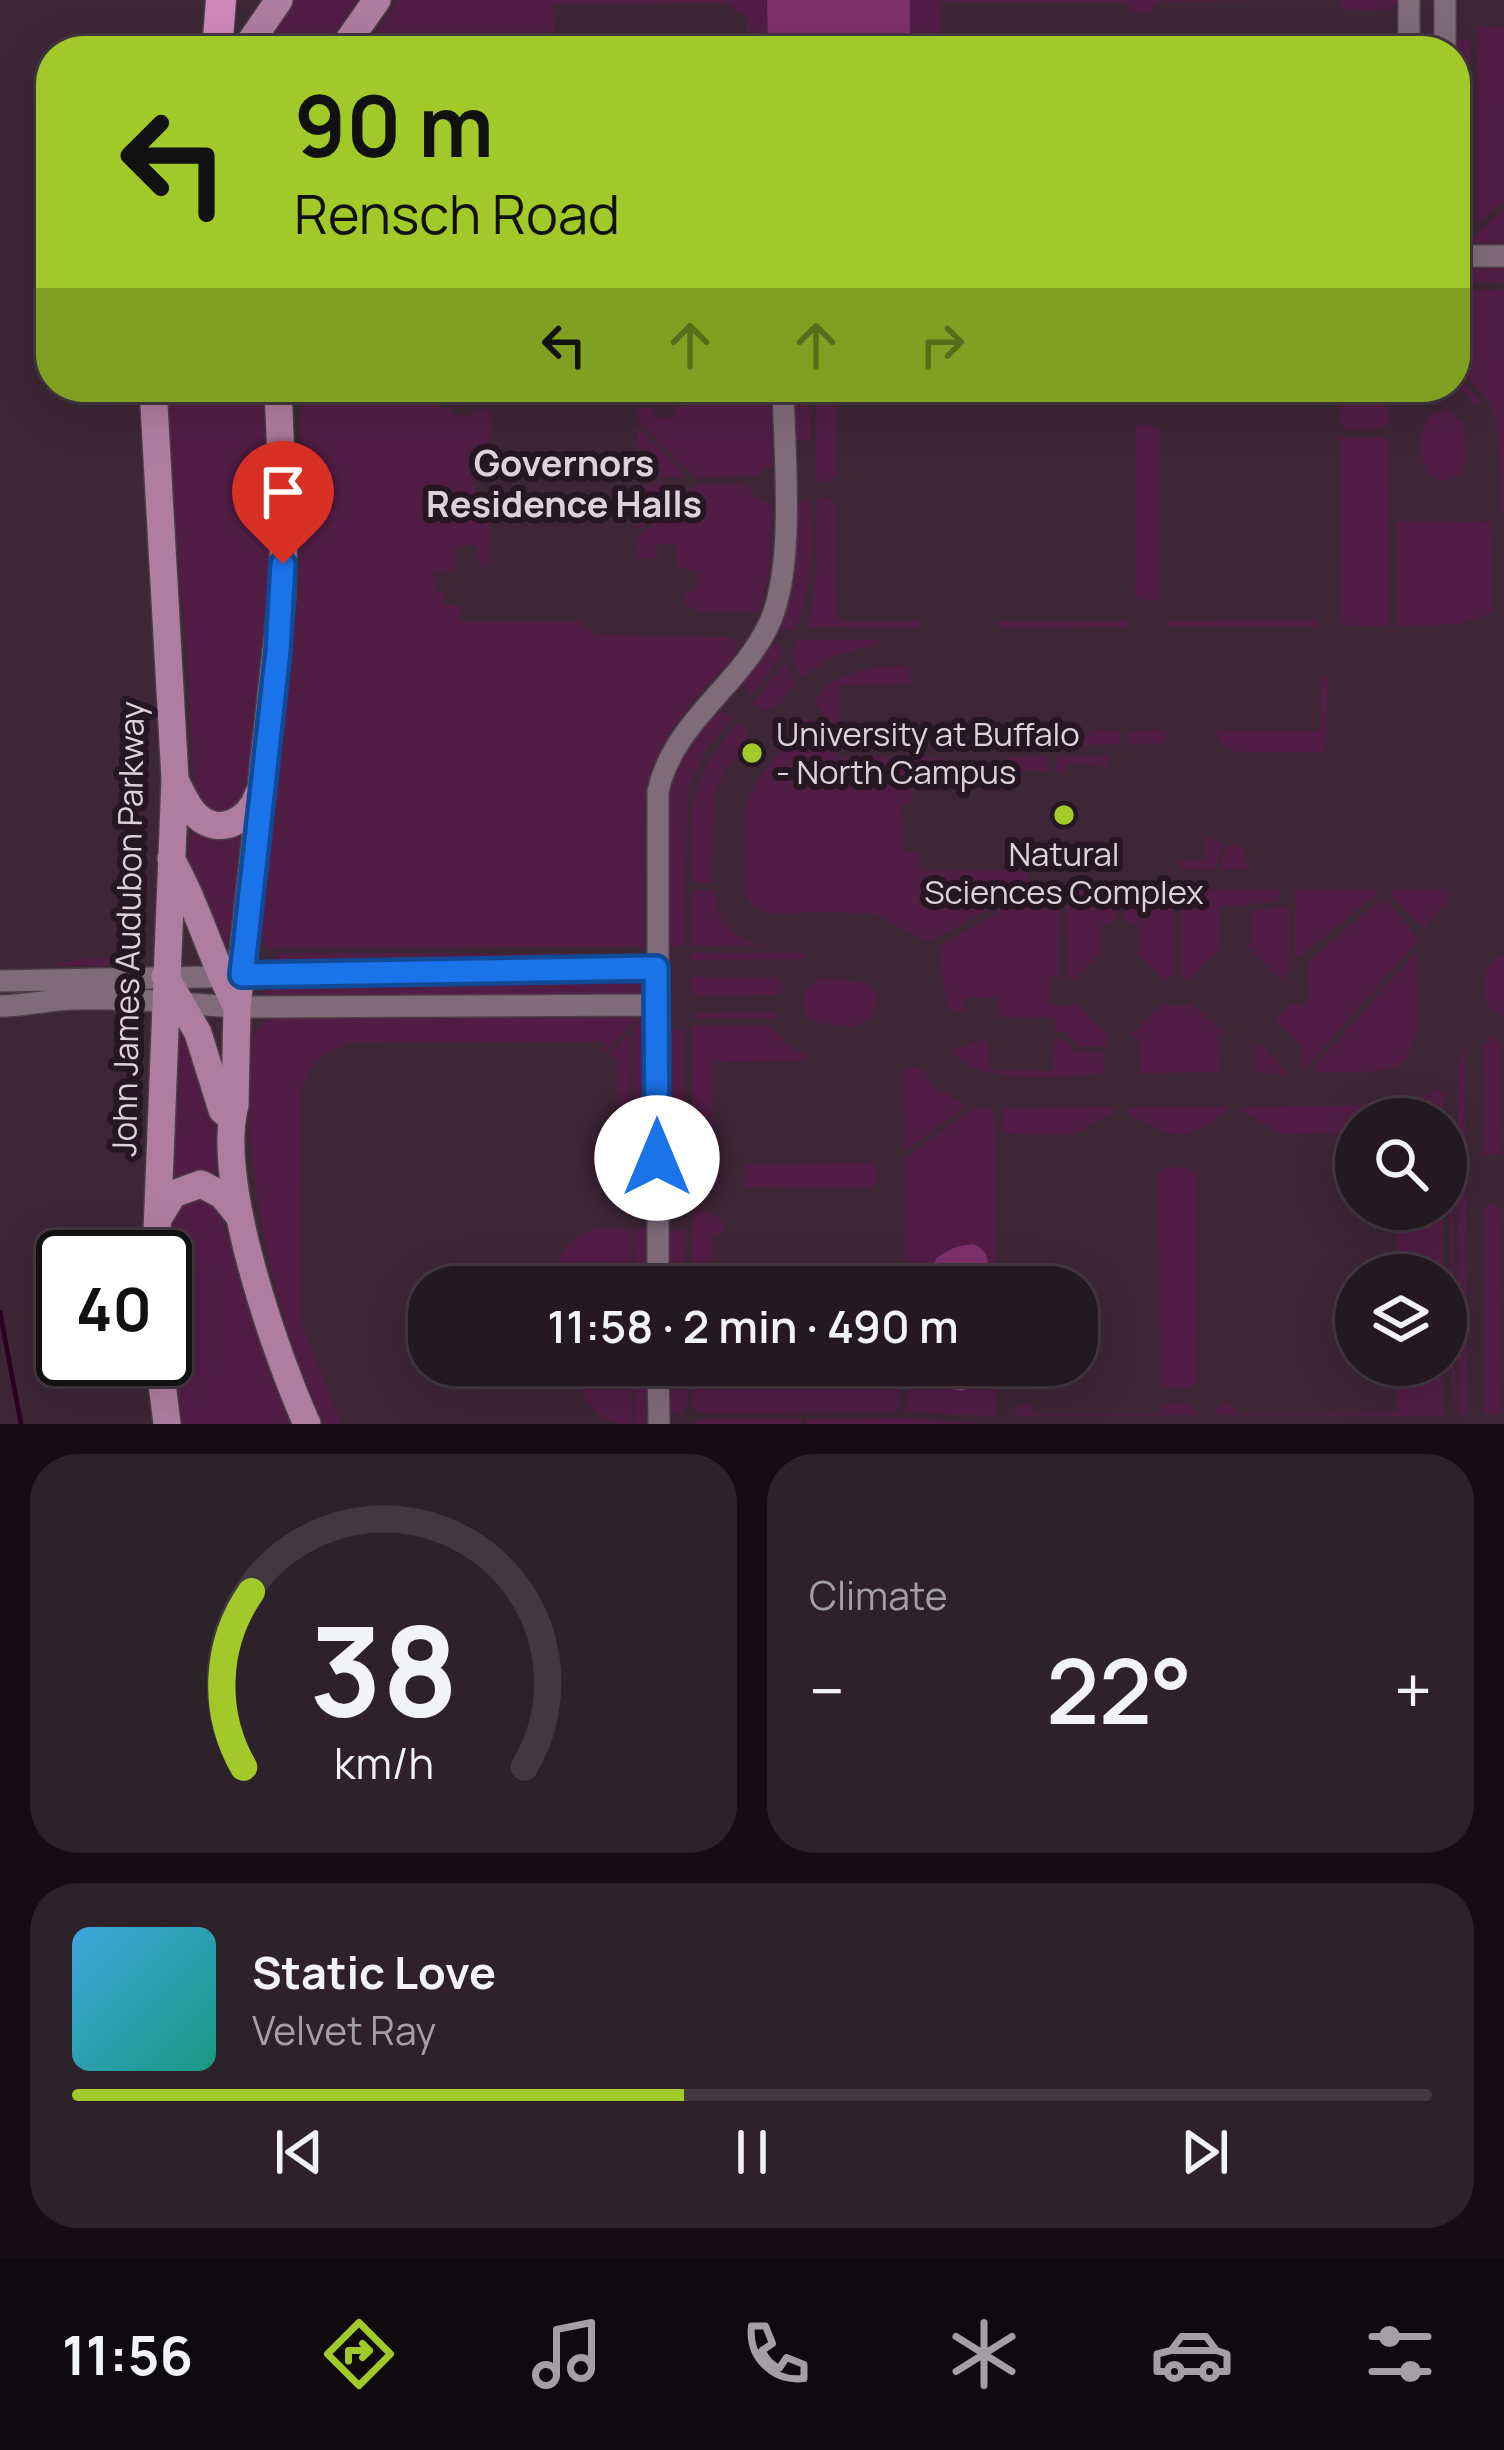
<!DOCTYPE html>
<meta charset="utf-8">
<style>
:root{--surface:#251921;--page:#2d222a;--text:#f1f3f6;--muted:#a3a0a5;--line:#42383f;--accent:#a1c92a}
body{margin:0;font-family:Manrope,sans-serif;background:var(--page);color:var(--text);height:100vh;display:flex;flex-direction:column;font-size:45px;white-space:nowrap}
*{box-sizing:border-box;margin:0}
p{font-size:39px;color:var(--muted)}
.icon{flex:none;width:66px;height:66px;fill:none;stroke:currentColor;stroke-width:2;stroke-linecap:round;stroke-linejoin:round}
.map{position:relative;height:1424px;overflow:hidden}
.sheet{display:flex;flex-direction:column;gap:30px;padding:30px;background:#140e12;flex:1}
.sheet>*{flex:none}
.hud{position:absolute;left:36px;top:36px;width:1434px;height:366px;border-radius:48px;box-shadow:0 12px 48px #0002,0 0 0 3px var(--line);background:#a1c92a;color:#111;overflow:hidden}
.buttons{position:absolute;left:1335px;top:1098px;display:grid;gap:24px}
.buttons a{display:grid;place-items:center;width:132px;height:132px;border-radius:50%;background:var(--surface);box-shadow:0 12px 48px #0002,0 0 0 3px var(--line);font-size:60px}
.speed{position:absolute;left:36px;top:1230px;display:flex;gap:24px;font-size:60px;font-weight:700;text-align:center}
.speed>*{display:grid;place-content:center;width:156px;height:156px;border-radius:50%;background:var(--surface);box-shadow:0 12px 48px #0002,0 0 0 3px var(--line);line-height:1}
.speed .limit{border:6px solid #111;border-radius:18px;background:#fff;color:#111}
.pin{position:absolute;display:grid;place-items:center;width:102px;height:102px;color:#fff;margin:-123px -51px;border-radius:50% 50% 50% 0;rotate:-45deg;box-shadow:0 0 12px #0007}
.pin .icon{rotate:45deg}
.me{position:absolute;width:132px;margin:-66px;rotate:0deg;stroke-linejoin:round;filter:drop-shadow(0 0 9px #0008)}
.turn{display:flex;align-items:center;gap:42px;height:252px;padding:0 60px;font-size:54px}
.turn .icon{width:156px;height:156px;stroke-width:2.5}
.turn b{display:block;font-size:84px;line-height:102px}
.lanes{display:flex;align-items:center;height:114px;padding:0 60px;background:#0003;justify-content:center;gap:60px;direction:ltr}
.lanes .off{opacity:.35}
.big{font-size:90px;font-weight:600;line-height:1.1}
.sheet .widget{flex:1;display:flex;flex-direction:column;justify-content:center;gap:18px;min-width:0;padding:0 42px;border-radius:48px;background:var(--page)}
.sheet .dial{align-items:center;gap:0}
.dial svg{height:312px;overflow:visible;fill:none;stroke:var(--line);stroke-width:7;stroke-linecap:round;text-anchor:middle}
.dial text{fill:var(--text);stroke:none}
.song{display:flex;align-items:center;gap:36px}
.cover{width:144px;height:144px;border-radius:18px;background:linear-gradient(135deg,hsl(200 70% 55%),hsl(170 70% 35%))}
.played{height:12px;border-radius:6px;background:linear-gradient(90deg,var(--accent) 45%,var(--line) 45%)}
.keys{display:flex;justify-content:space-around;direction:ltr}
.heat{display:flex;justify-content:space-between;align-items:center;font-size:66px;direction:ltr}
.sheet .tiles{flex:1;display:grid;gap:30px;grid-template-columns:1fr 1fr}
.widget:last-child{grid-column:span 2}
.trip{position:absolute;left:408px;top:1266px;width:690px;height:120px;border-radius:48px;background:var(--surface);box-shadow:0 12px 48px #0002,0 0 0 3px var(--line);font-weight:600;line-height:120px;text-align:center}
.menu{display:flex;height:192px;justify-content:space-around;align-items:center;background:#0f0a0d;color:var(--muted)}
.menu .icon{width:84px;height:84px}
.menu .active{color:var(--accent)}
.menu b{font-size:54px;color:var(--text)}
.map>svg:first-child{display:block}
.built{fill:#3d2636;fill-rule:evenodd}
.green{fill:#521d45}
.forest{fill:#7e306b}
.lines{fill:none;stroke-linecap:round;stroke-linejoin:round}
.stream{stroke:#2a0322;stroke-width:4.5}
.minor-casing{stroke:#4b3e47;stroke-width:24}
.major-casing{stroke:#4b3e47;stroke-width:30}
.highway-casing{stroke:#4b3e47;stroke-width:33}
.minor{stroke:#806c79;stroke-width:21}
.major{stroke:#af7da0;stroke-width:27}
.highway{stroke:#cf88ba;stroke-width:30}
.route-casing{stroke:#114b97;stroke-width:30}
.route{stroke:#1a73e8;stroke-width:21}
.poi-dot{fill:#a1c92a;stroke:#271722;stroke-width:4.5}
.labels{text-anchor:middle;stroke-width:12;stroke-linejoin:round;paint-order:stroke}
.poi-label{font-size:33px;fill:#ddd2d9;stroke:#271722;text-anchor:start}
.street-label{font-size:33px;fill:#ddd2d9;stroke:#271722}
.neighbourhood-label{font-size:36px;font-weight:bold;fill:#ddd2d9;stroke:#271722}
</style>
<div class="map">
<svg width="1504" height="1424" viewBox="0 0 1504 1424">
<rect width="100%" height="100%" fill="#31212c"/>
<path class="built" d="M 0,0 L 1504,0 L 1504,1424 L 0,1424 ZM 51,51 L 1455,51 L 1455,387 L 51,387 ZM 1356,1119 L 1446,1119 L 1446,1209 L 1356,1209 ZM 63,1257 L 165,1257 L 165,1359 L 63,1359 ZM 1356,1275 L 1446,1275 L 1446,1365 L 1356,1365 ZM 429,1287 L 1077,1287 L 1077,1365 L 429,1365 Z"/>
<path class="green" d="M 295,0 L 358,0 L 324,51 L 259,51 Z
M 398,0 L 767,0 L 768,51 L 746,51 L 746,14 L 734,11 L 731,3 L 554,4 L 554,51 L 364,51 Z
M 910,0 L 1400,0 L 1389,10 L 1349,11 L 1343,9 L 1339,0 L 1160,1 L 1150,13 L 1133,12 L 1128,2 L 941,2 L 940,51 L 910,51 Z
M 1478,26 L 1504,27 L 1504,200 L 1477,225 Z
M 1346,40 L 1400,40 L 1400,51 L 1346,51 Z
M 1453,40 L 1470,40 L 1471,230 L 1460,239 L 1455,230 Z
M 1504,209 L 1504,244 L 1467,243 Z
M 1504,267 L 1504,283 L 1473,283 L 1467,279 L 1469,267 Z
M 1473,290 L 1504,290 L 1504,514 L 1499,508 L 1497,422 L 1489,402 L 1468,378 L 1467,296 Z
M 1455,291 L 1461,296 L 1461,380 L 1481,402 L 1476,406 L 1456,382 Z
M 166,387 L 263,387 C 270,520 276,659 244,790 L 238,805 L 219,817 L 194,798 C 192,661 172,524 166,387 Z
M 301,387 L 432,387 L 432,393 L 440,393 L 440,407 L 453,408 L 453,414 L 472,416 L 473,409 L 490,409 L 489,467 L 479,469 L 472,483 L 477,492 L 490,496 L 489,567 L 480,567 L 476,545 L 455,547 L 455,568 L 451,571 L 433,572 L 435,592 L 443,592 L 444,605 L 460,605 L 461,621 L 578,621 L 596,635 L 731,637 L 738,645 L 735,655 C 711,683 682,710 664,743 C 630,805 649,880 644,947 L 266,948 L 261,931 L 299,589 Z
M 697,387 L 770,387 L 771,467 L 763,467 L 762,476 L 694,477 L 638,421 L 638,408 L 654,408 L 655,418 L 675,416 L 675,406 L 686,406 L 687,391 L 696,391 Z
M 793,387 L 810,387 L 810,440 L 796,440 Z
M 816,387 L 837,387 L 837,470 C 834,480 827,484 817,482 L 816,476 Z
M 1340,387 L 1389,387 L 1389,427 L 1348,430 L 1340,422 Z
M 1448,410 L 1464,424 L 1466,461 L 1460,474 C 1421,500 1411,437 1431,415 Z
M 1136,424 L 1159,427 L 1160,596 L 1156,601 L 1135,598 Z
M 638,427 L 685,474 L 683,477 L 638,477 Z
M 1340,437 L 1386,437 L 1389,440 L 1388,626 L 1347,626 L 1341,620 Z
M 683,484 L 684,487 L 638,532 L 638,485 Z
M 694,484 L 749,484 L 753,497 L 771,503 L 769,575 L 759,612 L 694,612 L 685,603 L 685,591 L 696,591 L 698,571 L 677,567 L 676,545 L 656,544 L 655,558 L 637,558 L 637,539 Z
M 809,499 C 814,543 811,587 796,629 L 778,629 L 792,581 L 796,505 Z
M 817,499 L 831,499 L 837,506 L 838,621 L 920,621 L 920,628 L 808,627 L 816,575 Z
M 1397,521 L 1490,522 L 1493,606 L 1490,613 L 1459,624 L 1397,626 Z
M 1316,620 L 1316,627 L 1166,627 L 1166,621 Z
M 997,621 L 1129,621 L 1129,627 L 997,628 Z
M 772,639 L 784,653 L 750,697 L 742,684 Z
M 798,640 L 878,640 L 877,645 L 829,658 L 801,679 L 791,654 Z
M 786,661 L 795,686 L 777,708 L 763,710 L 752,705 Z
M 883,667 L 910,667 L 911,684 L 840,685 L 840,720 L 835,721 L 835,732 L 815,702 C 828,677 856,670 883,667 Z
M 1321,678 L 1328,678 L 1326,752 L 1236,752 L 1219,741 L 1216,731 L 1320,731 Z
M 723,711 L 732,718 L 704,753 L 688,789 L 684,945 L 669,947 L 670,794 C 678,765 694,723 723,711 Z
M 807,717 L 838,757 L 943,757 L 943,771 L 918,772 L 910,802 L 902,804 L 904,851 L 915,851 L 920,856 L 920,871 L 1024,871 L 1024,856 L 1030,856 L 1027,887 L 933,941 C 911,942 896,920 873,915 C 839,909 801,914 767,913 C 754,908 746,902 744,888 L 745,804 L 759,778 Z
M 985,719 L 992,719 L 992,731 L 1045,731 L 1045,746 L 981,746 Z
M 738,722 L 747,730 L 748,740 L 727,768 L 714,796 L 712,882 L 696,882 L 691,875 C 690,800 689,782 738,722 Z
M 1090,731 L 1121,731 L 1120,744 L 1073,745 L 1074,736 L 1089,736 Z
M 1127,731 L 1166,731 L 1166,743 L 1129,745 Z
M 1046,756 L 1049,771 L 1007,771 L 1007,757 Z
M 1058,756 L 1108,756 L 1108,767 L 1068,762 L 1063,776 L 1055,770 Z
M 195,828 L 245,830 L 232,934 L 223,950 C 208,914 174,866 195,828 Z
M 1205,837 L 1224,843 L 1214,869 L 1181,869 L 1181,860 L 1205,860 Z
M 1228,844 L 1242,848 L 1249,869 L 1219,869 Z
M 1279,889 L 1279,901 L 1220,907 L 1218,951 L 1190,979 L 1181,976 L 1181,890 Z
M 1295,889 L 1376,889 L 1376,895 L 1298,958 L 1295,956 Z
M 1391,889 L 1449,889 L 1448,899 L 1424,930 L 1391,895 Z
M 695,890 L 714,890 C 717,920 733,939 763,945 L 691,946 L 691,895 Z
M 1035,890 L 1059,890 L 1059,977 L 1050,977 L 1050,1005 L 1074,1006 L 1074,1002 L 1110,1037 L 1106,1037 L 1106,1046 L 1078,1046 L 1064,1032 L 1055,1032 L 1055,1017 L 999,1017 L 998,998 L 968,998 L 963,1011 L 947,1012 C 947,987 936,966 943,944 Z
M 1066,890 L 1174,890 L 1174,976 L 1167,976 L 1166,982 L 1138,954 L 1138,924 L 1125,923 L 1122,897 L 1118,897 L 1114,923 L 1102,924 L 1102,951 L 1074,979 L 1067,977 Z
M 1383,902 L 1391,905 L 1419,939 L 1304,1070 L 1301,1046 L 1275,1020 L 1289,1005 L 1308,1004 L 1308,964 L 1313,957 L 1374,905 Z
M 1284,906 L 1289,910 L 1289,973 L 1283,976 L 1282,981 L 1245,944 L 1251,943 L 1250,912 Z
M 1417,951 L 1418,1032 L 1406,1059 L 1395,1067 L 1371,1072 L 1313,1072 L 1313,1068 Z
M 279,953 L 640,954 L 629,960 L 289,962 L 276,957 Z
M 691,953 L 806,953 L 806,959 L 691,960 Z
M 1504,954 L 1504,1017 L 1488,1006 C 1481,985 1482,963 1504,954 Z
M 135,956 L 139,958 L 120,965 L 52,966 L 78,959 Z
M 691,977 L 776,977 L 785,987 L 777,995 L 691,996 Z
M 636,978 L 641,990 L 634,996 L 267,995 L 268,986 Z
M 823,978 L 867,982 L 877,997 L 871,1018 L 856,1027 L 812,1022 C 796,1006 801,986 823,978 Z
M 1166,999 L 1167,1005 L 1190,1005 L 1190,1002 L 1226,1036 L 1218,1038 L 1219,1072 L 1140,1073 L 1138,1037 L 1129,1037 Z
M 770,1012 L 780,1015 L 774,1018 L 694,1018 L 691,1013 Z
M 634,1014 L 638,1017 L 605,1054 L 604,1042 L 349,1043 C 320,1052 305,1070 300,1099 L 302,1324 L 342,1424 L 324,1424 C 278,1325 245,1185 249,1076 C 249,1064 247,1050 251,1039 C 256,1027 266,1020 278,1016 Z
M 640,1019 L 645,1031 L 646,1181 L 635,1195 L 633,1028 Z
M 695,1025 L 770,1025 L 786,1044 L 807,1056 L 801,1061 L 713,1062 L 713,1157 L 694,1157 L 692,1153 L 691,1029 Z
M 682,1029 L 684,1032 L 685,1196 L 675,1193 L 669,1183 L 668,1030 Z
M 630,1032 L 630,1194 L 607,1195 L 607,1190 L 618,1189 L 617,1057 L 608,1057 Z
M 186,1035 L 215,1107 L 216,1181 L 172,1185 L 177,1039 Z
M 1492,1037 L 1501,1045 L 1501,1154 L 1483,1154 L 1482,1044 Z
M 1055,1038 L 1061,1038 L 1076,1052 L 1103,1052 L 1105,1072 L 1101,1075 C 1059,1075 977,1088 951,1050 L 987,1039 L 990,1071 L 1052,1071 Z
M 1255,1045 L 1266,1048 L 1287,1075 L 1255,1072 Z
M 1465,1049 L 1466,1154 L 1458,1154 L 1458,1063 Z
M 908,1065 L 921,1068 L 939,1090 L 967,1105 L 904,1152 L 903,1071 Z
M 1438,1089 L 1443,1093 L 1443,1119 L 1396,1119 L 1399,1110 Z
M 1384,1105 L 1385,1115 L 1390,1119 L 1356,1119 L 1356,1133 L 1282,1134 L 1242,1111 L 1242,1107 Z
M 974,1107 L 991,1109 L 995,1116 L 996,1287 L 905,1287 L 904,1158 Z
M 1115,1107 L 1113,1114 L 1073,1135 L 1001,1134 L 1004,1108 Z
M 1127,1107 L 1230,1107 C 1224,1117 1217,1119 1206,1126 C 1177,1143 1157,1130 1130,1115 Z
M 1452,1160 L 1455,1407 L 1452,1409 L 1449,1164 Z
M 1458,1160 L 1466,1160 L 1467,1415 L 1459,1415 Z
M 875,1163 L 876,1188 L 744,1187 L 746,1164 Z
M 693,1164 L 719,1165 L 717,1187 L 693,1189 Z
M 1189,1167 L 1196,1175 L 1197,1381 L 1192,1387 L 1167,1388 L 1160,1380 L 1158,1175 L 1164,1168 Z
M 206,1197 L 220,1212 L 246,1298 L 293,1424 L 182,1424 C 170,1373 157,1245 181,1201 Z
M 1491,1203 L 1501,1210 L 1502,1414 L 1484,1414 L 1483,1210 Z
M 1397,1209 L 1443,1209 L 1443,1275 L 1397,1275 Z
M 693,1212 L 714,1213 L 724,1224 L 722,1233 L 713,1234 L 713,1287 L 692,1287 Z
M 599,1228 L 631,1228 L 631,1287 L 611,1287 L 611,1270 L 590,1270 L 589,1275 L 584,1276 L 584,1287 L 555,1287 C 554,1256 569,1235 599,1228 Z
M 634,1228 L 646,1229 L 647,1287 L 634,1287 Z
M 669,1230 L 686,1230 L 686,1287 L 669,1287 Z
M 573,1365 L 631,1365 L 632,1424 C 593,1424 588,1400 569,1369 Z
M 635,1365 L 647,1365 L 647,1424 L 635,1424 Z
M 670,1365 L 687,1365 L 687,1407 L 682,1413 L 670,1412 Z
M 693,1365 L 713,1365 L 714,1381 L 899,1381 L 899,1408 L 893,1412 L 699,1413 L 693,1407 Z
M 906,1365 L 996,1365 L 996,1417 L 907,1411 Z
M 1397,1365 L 1443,1365 L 1443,1416 L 1215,1415 L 1217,1407 L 1225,1403 L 1232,1405 L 1237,1413 L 1397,1412 Z
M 1187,1403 L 1198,1415 L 1013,1416 L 1017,1408 L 1025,1404 L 1032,1407 L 1035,1415 L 1159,1414 L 1166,1404 Z
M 911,1418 L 985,1424 L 806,1424 L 806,1419 Z
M 698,1419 L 801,1419 L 801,1424 L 693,1424 Z"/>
<path class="forest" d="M 767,0 L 910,0 L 910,51 L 768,51 Z
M 973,1244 C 992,1251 989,1269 989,1287 L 929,1287 L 936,1258 L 955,1247 Z
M 941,1365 L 989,1365 L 979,1385 L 961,1391 L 946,1387 Z"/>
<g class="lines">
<path class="stream" d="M 0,1312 L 21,1424"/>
<g class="minor-casing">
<path id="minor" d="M 1445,0 L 1445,51
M 1409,51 L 1409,0
M 1455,256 L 1504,256
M 0,981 L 656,968
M 0,1006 C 26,1006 50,999 76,999 C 130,997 183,1004 237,1007 L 656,1005
M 658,1287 L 658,791 C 674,721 740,686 769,624 C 796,567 784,452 783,387
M 658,1365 L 659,1424"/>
</g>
<g class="major-casing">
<path id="major" d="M 244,51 L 279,0
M 341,51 L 377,0
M 153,387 L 175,779 L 156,1257
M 278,387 L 284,531 L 282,597 L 237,1007 L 235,1105 C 215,1181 275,1352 307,1424
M 176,782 C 182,793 187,807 197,816 C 220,837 249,820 258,795
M 171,859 C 198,906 211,959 237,1007
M 165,976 L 198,1033 L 222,1110 L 232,1119
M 158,1219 L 173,1194 L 201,1184 L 222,1195 L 240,1217
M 159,1359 L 167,1424"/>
</g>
<g class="highway-casing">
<path id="highway" d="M 217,51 L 221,0"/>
</g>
<use href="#minor" class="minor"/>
<use href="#major" class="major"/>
<use href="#highway" class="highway"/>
</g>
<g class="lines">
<g class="route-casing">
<path id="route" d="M 283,564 L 278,651 L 242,975 L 656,968 L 657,1158"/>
</g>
<use href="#route" class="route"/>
</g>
<g class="poi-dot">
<circle cx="752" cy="753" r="12"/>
<circle cx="1064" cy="815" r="12"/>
</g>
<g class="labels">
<g class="poi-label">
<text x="776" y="746">University at Buffalo<tspan x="776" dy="38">- North Campus</tspan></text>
<text x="1064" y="866" text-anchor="middle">Natural<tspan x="1064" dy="38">Sciences Complex</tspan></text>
</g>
<g class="street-label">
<text transform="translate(128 929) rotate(-89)" y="12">John James Audubon Parkway</text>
</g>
<g class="neighbourhood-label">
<text x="564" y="476">Governors<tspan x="564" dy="41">Residence Halls</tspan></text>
</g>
</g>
</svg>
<div class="buttons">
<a><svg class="icon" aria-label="search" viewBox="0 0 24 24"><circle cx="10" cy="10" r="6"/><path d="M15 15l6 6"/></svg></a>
<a><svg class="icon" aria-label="layers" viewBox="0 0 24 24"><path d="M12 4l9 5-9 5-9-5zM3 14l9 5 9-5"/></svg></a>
</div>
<div class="speed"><div class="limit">40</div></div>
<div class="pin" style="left:283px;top:564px;background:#d93025"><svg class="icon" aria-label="arrive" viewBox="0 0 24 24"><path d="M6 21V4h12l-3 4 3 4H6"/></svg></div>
<svg class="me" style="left:657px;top:1158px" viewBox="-20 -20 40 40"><circle r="19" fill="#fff"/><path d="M0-13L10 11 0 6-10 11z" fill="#1a73e8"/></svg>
<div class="trip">11:58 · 2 min · 490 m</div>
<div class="hud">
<div class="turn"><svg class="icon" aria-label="left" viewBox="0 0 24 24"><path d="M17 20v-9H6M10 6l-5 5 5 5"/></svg><div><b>90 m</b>Rensch Road</div></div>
<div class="lanes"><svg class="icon" aria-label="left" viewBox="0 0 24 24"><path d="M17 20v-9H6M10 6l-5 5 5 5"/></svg><svg class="icon off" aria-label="ahead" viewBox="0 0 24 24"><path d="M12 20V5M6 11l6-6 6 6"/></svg><svg class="icon off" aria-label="ahead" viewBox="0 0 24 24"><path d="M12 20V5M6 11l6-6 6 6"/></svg><svg class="icon off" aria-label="right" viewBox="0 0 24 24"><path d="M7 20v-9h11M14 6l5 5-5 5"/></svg></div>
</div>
</div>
<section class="sheet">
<div class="tiles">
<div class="widget dial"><svg viewBox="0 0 100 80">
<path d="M14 69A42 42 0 1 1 86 69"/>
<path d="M14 69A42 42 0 0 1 16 24" stroke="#a1c92a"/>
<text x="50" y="56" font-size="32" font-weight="700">38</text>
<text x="50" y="72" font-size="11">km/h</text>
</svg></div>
<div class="widget"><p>Climate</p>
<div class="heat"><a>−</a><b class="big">22°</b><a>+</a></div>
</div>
<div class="widget">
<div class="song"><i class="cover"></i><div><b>Static Love</b><p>Velvet Ray</p></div></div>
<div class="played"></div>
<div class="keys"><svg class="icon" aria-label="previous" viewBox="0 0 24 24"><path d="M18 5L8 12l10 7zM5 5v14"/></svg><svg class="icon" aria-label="pause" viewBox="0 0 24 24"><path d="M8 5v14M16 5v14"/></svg><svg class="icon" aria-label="next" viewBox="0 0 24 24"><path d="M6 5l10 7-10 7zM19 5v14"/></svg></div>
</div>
</div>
</section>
<nav class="menu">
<b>11:56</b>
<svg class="icon active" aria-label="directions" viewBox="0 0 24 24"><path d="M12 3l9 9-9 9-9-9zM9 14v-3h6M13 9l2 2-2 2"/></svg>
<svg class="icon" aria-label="music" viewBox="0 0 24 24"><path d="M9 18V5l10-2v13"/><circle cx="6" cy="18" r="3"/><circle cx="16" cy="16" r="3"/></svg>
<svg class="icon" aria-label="phone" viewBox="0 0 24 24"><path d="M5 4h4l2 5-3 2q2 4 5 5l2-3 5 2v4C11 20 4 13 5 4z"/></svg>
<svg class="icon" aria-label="climate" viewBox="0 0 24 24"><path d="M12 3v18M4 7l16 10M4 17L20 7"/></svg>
<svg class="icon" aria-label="car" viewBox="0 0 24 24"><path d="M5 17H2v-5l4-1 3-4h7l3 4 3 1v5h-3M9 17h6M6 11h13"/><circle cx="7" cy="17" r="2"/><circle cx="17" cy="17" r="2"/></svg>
<svg class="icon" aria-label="filters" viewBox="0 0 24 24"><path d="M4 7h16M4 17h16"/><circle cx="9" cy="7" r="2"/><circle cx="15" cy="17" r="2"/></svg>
</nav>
